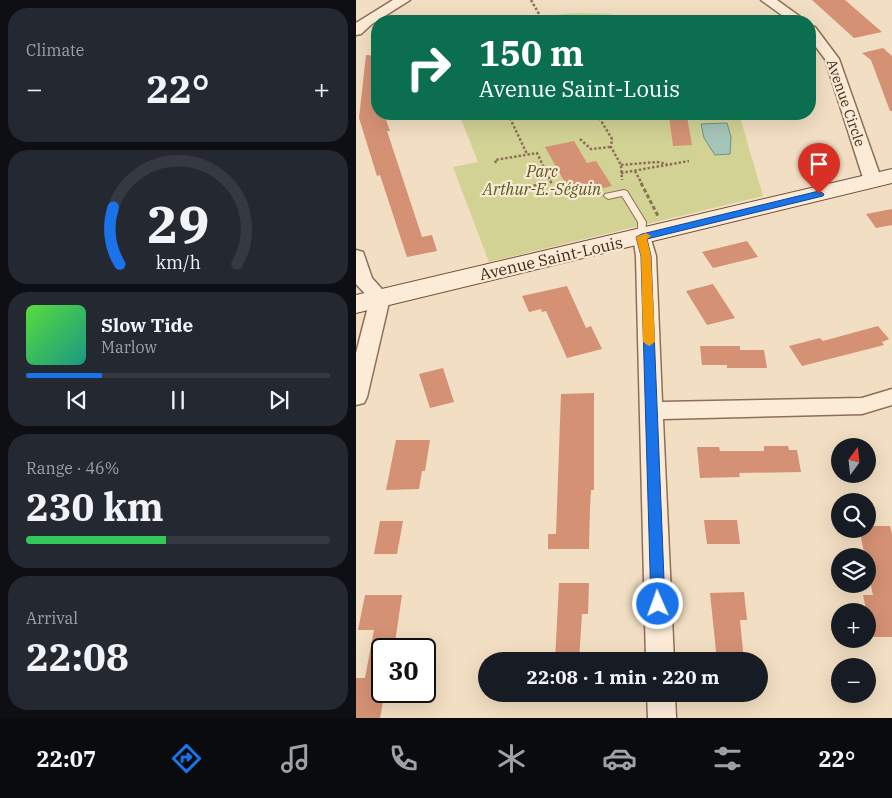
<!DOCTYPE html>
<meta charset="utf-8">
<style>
:root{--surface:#171b24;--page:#242831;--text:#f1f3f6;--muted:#9ea1a6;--line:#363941;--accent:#1a73e8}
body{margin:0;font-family:"IBM Plex Serif",serif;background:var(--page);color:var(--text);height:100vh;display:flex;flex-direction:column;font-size:19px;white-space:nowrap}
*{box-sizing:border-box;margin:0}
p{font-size:16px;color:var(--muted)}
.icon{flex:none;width:28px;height:28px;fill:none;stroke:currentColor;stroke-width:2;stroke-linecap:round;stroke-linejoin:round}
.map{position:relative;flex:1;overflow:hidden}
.drawer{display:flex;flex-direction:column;gap:8px;padding:8px;background:#0d0f14;width:356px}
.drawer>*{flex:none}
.hud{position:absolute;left:15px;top:15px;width:445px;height:105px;border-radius:20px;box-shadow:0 5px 20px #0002;background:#0b6e4f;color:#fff;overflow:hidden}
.needle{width:32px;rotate:15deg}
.tools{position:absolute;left:475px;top:438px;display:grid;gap:10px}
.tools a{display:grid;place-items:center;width:45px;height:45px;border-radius:50%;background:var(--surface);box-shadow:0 5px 20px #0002;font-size:25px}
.speed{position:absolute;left:15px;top:638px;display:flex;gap:10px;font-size:25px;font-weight:700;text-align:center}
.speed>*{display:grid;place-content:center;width:65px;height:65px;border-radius:50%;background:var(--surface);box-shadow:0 5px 20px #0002;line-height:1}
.speed .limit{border:2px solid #111;border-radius:8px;background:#fff;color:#111}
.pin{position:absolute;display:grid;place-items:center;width:42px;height:42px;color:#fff;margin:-51px -21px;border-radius:50% 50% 50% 0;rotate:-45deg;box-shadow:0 0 5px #0007}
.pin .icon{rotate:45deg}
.me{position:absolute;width:55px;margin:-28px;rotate:358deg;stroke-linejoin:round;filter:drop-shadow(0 0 4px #0008)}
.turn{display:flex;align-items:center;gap:18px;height:105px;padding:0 25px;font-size:22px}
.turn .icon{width:65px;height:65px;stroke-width:2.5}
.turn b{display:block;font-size:35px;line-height:42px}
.big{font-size:38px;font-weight:800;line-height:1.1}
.drawer .widget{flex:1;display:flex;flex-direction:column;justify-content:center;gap:8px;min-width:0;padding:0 18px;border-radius:20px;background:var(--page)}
.drawer .dial{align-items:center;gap:0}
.dial svg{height:130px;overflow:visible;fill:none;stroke:var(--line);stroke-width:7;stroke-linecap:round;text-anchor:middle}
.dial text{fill:var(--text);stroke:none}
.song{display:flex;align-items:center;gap:15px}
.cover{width:60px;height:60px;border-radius:8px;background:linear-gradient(135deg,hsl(110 70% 55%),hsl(170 70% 35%))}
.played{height:5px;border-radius:2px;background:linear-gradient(90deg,var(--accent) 25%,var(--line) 25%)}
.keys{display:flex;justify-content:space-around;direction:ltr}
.heat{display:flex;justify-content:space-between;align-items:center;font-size:28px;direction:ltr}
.charge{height:8px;border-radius:4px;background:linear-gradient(90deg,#34c759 46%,var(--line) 0)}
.trip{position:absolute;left:122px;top:652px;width:290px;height:50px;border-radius:25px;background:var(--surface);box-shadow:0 5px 20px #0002;font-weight:800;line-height:50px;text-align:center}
.tabs{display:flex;height:80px;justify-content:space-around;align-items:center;background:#090b0e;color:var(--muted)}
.tabs .icon{width:35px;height:35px}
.tabs .current{color:var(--accent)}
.tabs b{font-size:22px;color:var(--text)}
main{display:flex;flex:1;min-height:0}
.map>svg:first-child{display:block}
.green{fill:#d2d295}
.water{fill:#a5c5b8;stroke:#6a9485}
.building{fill:#d49174}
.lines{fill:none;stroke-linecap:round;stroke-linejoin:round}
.lane-casing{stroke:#8f6e57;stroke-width:2}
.street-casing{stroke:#8f6e57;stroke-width:3}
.secondary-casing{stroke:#704f3a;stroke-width:2}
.path-far1{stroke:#8f6e57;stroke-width:2.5;stroke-dasharray:2.5 2;stroke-linecap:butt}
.path{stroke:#8f6e57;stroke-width:3;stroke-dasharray:4 2.5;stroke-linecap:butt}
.lane{fill:#fcecd7;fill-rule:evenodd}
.street{fill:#fcecd7;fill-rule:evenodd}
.secondary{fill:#fcecd7;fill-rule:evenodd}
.route{fill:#1a73e8;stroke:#114b97}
.slow{fill:#f59e0b}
.labels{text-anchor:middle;stroke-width:4.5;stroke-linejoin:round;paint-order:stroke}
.far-street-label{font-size:14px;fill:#3d291d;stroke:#f9e9d3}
.park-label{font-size:16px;font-style:italic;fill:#545c21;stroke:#f9e9d3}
.street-label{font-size:16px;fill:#3d291d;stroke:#f9e9d3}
</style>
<main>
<section class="drawer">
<div class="widget"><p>Climate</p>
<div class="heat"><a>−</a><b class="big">22°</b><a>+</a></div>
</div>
<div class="widget dial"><svg viewBox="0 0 100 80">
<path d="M14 69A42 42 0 1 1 86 69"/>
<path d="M14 69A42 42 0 0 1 10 34" stroke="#1a73e8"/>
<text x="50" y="56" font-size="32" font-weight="700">29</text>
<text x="50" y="72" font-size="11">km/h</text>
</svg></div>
<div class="widget">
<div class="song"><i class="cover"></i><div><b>Slow Tide</b><p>Marlow</p></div></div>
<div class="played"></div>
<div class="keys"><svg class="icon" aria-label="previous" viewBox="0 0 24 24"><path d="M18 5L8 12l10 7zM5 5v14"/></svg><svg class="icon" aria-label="pause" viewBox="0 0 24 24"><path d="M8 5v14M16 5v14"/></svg><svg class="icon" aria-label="next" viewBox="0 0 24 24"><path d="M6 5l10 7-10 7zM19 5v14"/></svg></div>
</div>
<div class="widget"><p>Range · 46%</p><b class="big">230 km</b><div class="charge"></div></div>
<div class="widget"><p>Arrival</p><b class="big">22:08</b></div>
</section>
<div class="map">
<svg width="536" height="718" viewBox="0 0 536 718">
<rect width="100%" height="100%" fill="#f2dec2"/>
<path class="green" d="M 221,13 L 253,14 L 285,21 L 164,21 L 185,16 Z
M 103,114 L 383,114 L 407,196 L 133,262 L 97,167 L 122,162 Z"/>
<path class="water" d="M 371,123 L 375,137 L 374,154 L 359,155 L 348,138 L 345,124 Z"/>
<path class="building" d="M 456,0 L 489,0 L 526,32 L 498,38 Z
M 527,48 L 536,56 L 536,111 L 534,111 L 515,60 L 506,53 Z
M 10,55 L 21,56 L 21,114 L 28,114 L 34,131 L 31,131 L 66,237 L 76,235 L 81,251 L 51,257 L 24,175 L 21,176 L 3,118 Z
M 313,117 L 331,117 L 336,145 L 317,146 Z
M 218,141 L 231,163 L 240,161 L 256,186 L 216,195 L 189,147 Z
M 536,209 L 536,225 L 520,228 L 510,214 Z
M 391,241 L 402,257 L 357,268 L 346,252 Z
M 357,284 L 379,318 L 351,325 L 330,291 Z
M 211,286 L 230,328 L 235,326 L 246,349 L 211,358 L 190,311 L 186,312 L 185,309 L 173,312 L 166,296 Z
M 522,326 L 533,339 L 526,342 L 528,345 L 446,366 L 433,346 L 464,338 L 467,341 Z
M 344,346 L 384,346 L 384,350 L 408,350 L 411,368 L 371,368 L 371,365 L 346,365 Z
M 87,368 L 98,402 L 74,408 L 63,374 Z
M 238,393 L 238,490 L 235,490 L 234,507 L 233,549 L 192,549 L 192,534 L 200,534 L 205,394 Z
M 40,440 L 74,440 L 69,471 L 66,471 L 63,489 L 30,490 Z
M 408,446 L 432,446 L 433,450 L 441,450 L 445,472 L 383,473 L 384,477 L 344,478 L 341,447 L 363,447 L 364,451 L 408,451 Z
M 348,520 L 381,520 L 384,544 L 351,544 Z
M 24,521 L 47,521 L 41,554 L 18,554 Z
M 511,526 L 534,526 L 536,534 L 536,637 L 516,637 L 507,595 L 517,595 L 511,568 L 511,556 L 509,556 L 503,529 L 511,529 Z
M 203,583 L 233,583 L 232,614 L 226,614 L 223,661 L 199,661 Z
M 388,592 L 391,620 L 384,620 L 388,661 L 361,661 L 354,593 Z
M 9,595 L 46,595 L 38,649 L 26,649 L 26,691 L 29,691 L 24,718 L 0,718 L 0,678 L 9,678 L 18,630 L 2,630 Z"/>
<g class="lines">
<g class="lane-casing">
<path id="lane" d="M 268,190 L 271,191 L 290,222 L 289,239 L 286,240 L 282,237 L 282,222 L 266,196 L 252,199 L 248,196 L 249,194 Z"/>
</g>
<g class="street-casing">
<path id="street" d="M 37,0 L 54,0 L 16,24 L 5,34 L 0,35 L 0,23 Z
M 405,0 L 421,0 L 450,21 L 434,21 Z
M 454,26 L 459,27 L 483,59 L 526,181 L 523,185 L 517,186 L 511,185 L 508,181 L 469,59 L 454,39 Z
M 286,231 L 293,233 L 300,256 L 306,402 L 506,398 L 536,389 L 536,405 L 506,414 L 307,419 L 318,661 L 290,661 L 280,256 L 277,237 L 279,233 Z
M 0,250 L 7,252 L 16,278 L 34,298 L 11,397 L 8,403 L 0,405 L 0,353 L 14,299 L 0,284 Z
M 291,694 L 319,694 L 320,718 L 292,718 Z"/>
</g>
<g class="secondary-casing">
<path id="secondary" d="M 536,169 L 536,183 L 0,313 L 0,295 Z"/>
</g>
<path class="path-far1" d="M 175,0 L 187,21
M 152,114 L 171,154
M 241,114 L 256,139 L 255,147 L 265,165 L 266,180
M 224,139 L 235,149 L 255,147
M 140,163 L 139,160 L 181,153 L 195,182 L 186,184
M 265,165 L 301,162 L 311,164
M 279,171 L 286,184
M 265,173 L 333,161"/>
<path class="path" d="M 285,183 L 302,216
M 152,191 L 192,183"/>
<use href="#lane" class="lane"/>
<use href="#street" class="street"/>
<use href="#secondary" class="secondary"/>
</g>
<path class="route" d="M 463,191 L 468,194 L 467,196 L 291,239 L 295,256 L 309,604 L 307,608 L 302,610 L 297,608 L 295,604 L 285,256 L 280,237 L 286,234 Z"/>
<path class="slow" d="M 290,233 L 295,236 L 291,239 L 295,256 L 299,342 L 293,346 L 287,342 L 285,256 L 280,237 Z"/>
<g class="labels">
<g class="far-street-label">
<text transform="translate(490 103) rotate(71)" y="5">Avenue Circle</text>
</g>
<g class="park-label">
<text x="186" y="177">Parc<tspan x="186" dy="18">Arthur-E.-Séguin</tspan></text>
</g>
<g class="street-label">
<text transform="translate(195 258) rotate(-13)" y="6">Avenue Saint-Louis</text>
</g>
</g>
</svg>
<div class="tools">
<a><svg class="needle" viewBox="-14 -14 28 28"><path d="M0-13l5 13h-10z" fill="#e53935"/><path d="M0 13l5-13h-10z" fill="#9ea1a6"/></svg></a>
<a><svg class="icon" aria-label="search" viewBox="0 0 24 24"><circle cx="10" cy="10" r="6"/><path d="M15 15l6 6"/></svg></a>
<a><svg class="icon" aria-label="layers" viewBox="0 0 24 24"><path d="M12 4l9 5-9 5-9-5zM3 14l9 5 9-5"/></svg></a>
<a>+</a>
<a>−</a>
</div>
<div class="speed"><div class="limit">30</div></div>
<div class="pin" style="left:463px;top:194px;background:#d93025"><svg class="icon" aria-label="arrive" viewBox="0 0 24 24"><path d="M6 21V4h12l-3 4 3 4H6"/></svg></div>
<svg class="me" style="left:302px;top:604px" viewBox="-20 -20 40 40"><circle r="17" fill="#1a73e8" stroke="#fff" stroke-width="3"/><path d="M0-11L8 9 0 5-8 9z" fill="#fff"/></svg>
<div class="trip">22:08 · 1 min · 220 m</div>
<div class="hud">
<div class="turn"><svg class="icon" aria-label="right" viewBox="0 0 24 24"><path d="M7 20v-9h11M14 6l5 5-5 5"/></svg><div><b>150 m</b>Avenue Saint-Louis</div></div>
</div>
</div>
</main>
<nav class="tabs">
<b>22:07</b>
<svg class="icon current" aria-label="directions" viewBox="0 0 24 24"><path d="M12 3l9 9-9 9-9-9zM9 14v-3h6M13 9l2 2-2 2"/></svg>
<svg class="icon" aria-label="music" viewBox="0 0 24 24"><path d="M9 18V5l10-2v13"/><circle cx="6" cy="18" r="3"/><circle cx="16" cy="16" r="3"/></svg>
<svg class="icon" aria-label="phone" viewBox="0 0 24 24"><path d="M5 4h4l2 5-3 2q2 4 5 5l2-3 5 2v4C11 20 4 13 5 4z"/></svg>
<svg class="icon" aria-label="climate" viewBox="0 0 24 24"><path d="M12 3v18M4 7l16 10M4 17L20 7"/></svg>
<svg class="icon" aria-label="car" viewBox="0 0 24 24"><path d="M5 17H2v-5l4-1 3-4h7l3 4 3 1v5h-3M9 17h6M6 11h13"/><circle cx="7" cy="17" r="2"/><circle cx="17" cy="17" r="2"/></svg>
<svg class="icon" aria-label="filters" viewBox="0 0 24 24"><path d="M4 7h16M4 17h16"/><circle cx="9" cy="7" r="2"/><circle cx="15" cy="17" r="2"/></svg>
<b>22°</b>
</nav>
